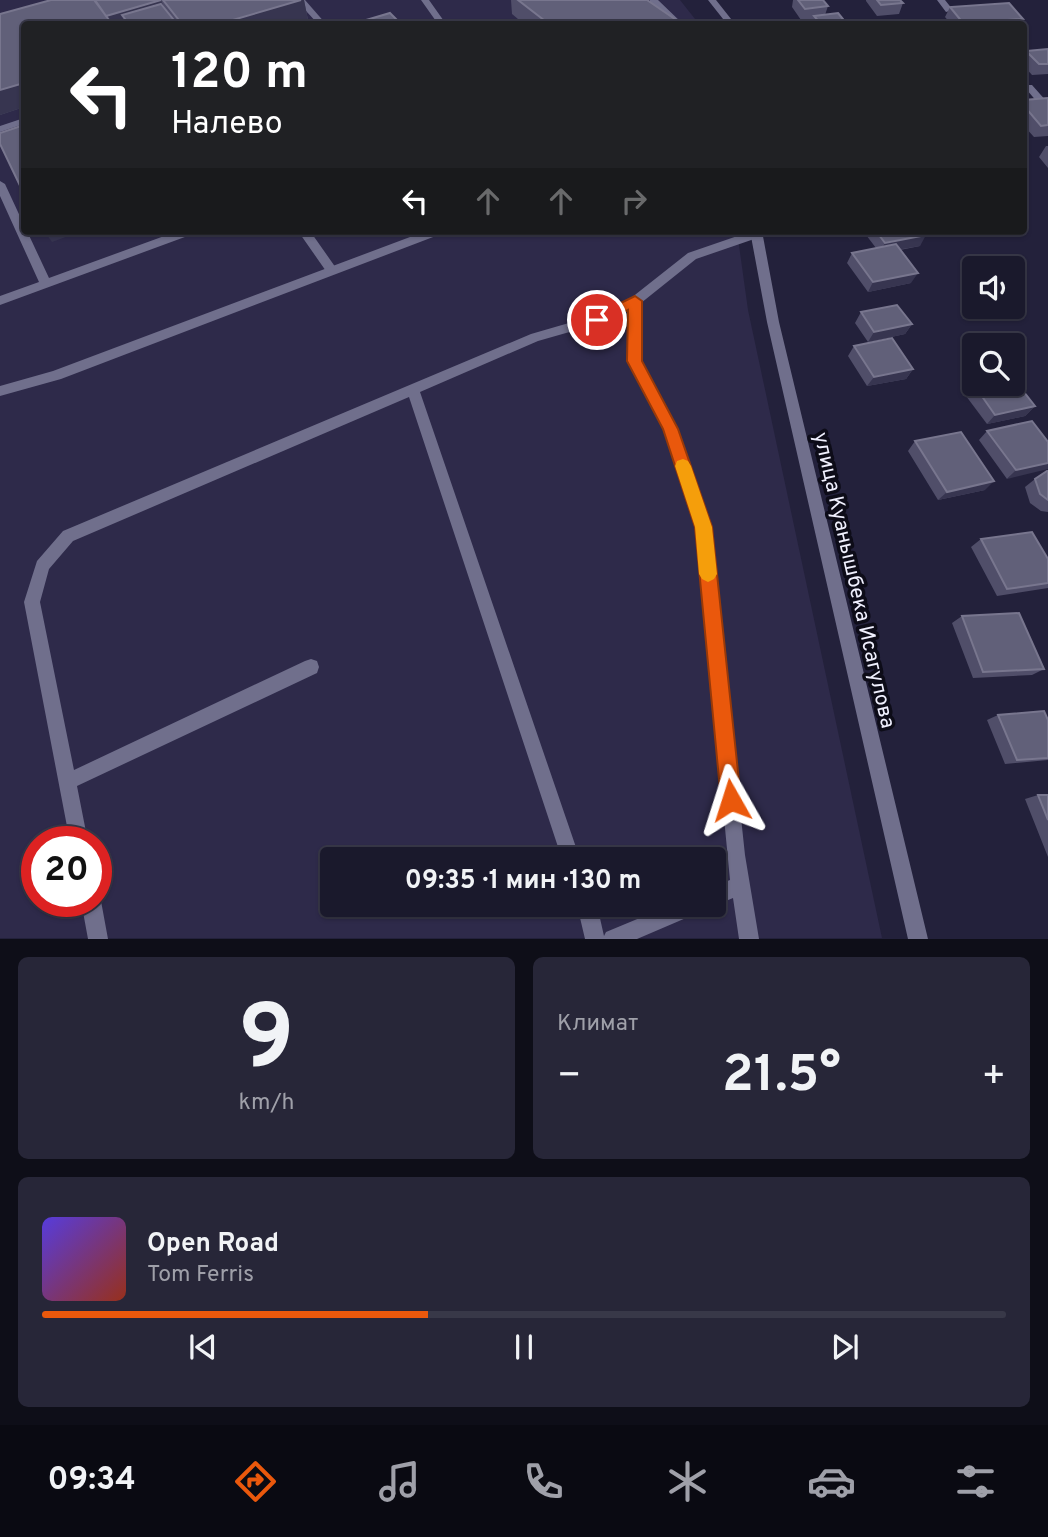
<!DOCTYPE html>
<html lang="ru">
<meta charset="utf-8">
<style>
:root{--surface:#1a192c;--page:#272638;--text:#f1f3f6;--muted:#9fa0a9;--line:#383848;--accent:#ea580c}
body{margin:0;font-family:Overpass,sans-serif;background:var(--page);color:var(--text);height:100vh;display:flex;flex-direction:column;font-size:26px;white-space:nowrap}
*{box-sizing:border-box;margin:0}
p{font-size:23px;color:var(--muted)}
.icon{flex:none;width:38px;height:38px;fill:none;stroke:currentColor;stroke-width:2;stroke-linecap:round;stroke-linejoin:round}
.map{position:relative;height:939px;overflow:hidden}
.side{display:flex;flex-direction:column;gap:18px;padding:18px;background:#0e0e18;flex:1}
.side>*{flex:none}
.guide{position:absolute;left:21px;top:21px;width:1006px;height:214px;border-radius:7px;box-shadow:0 2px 5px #0004,0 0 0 2px var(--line);background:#202124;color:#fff;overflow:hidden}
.tools{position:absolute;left:962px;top:256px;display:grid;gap:14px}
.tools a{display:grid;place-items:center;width:63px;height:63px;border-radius:7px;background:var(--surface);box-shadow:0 2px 5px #0004,0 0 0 2px var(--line);font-size:35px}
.speed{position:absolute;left:21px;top:826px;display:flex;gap:14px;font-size:35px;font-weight:700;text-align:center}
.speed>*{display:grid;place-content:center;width:91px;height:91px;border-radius:50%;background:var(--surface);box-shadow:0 2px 5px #0004,0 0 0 2px var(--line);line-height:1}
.speed .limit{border:10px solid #d22;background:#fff;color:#111}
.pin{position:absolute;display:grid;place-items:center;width:60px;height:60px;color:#fff;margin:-30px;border:4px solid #fff;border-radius:50%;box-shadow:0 2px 7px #0007}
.me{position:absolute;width:77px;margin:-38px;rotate:354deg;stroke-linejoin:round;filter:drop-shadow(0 0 5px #0008)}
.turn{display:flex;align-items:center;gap:24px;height:147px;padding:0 35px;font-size:32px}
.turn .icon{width:91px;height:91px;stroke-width:2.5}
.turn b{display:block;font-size:49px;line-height:60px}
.lanes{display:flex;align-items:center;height:66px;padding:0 35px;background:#0003;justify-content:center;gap:35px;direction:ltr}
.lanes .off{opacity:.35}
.big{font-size:52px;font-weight:700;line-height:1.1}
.side .card{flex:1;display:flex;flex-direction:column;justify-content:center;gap:10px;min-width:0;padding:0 24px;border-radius:10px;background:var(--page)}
.side .dial{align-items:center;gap:0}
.dial b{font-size:91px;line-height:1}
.song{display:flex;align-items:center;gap:21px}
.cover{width:84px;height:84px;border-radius:10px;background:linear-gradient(135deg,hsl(250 70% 55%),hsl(10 70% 35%))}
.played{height:7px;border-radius:4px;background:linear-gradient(90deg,var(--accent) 40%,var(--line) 40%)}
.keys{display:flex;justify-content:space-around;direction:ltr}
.heat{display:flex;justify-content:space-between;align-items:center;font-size:38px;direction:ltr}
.side .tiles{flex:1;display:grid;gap:18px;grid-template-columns:1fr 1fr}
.card:last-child{grid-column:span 2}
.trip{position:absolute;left:320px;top:847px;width:406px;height:70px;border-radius:7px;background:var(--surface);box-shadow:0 2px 5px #0004,0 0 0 2px var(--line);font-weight:700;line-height:70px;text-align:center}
.tab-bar{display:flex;height:112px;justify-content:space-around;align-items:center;background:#0a0a12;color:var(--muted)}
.tab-bar .icon{width:49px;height:49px}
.tab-bar .selected{color:var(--accent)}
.tab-bar b{font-size:32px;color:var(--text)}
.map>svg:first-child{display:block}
.built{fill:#2e2a4a;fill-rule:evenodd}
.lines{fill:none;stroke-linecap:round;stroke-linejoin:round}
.lane{fill:#706f8c;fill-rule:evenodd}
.street{fill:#706f8c;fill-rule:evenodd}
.wall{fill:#504e69}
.shaded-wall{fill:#373550}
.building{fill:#616079;stroke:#78768e;stroke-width:2}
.route{fill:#ea580c;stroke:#983908;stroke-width:2}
.slow{fill:#f59e0b}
.labels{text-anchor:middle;stroke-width:7;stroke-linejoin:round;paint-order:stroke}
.street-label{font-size:21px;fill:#f0f0fe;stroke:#0d0c18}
</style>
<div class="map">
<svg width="1048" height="939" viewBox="0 0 1048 939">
<rect width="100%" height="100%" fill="#23213b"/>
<path class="built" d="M 0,0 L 680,0 L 699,24 L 24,24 L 24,231 L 737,231 L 748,310 L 882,938 L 0,938 ZM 37,842 L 96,842 L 96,901 L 37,901 ZM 332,859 L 714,859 L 714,905 L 332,905 Z"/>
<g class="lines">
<path class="lane" d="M 296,0 L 305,0 L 326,24 L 318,24 Z
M 421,0 L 429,0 L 446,24 L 438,24 Z
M 650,0 L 658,0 L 683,24 L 674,24 L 650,4 Z
M 24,118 L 24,124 L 0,132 L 0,126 Z
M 0,181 L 5,184 L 24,225 L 24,231 L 27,231 L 49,278 L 178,231 L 195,231 L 193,234 L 0,305 L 0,296 L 39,282 L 0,196 Z
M 298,231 L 310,231 L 336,268 L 336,274 L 328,274 Z
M 752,231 L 759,231 L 762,234 L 760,237 L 696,259 L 641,303 L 640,361 L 677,429 L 710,527 L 745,855 L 759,939 L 739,939 L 733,898 L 714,906 L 712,905 L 714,905 L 714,886 L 730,880 L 696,527 L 663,429 L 628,361 L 629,309 L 601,323 L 538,341 L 420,392 L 580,859 L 562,859 L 409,397 L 73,541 L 49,569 L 40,602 L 74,770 L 305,661 L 311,659 L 317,661 L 319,667 L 317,673 L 77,786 L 88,842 L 70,842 L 24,602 L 37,561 L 63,531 L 531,334 L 593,316 L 631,298 L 688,253 Z
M 96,894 L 101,901 L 108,939 L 88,939 L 81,901 L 96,901 Z
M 577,905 L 597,905 L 604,936 L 606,932 L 671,905 L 703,905 L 700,912 L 637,939 L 585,939 Z"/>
<path class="street" d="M 708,0 L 716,0 L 735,24 L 727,24 Z
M 937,0 L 945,0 L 953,10 L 946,12 Z
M 1026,85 L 1032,85 L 1048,103 L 1048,112 L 1045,111 L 1026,89 Z
M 426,231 L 443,231 L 441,234 L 61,379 L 0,396 L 0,386 L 53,371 Z
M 750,231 L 762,231 L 779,322 L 928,939 L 908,939 L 767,322 Z"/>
</g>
<path class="wall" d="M 51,0 L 304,0 L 308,20 L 293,24 L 24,24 L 24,107 L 0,115 L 0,14 Z
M 511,0 L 647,0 L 682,24 L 524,24 L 512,14 Z
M 793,0 L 823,0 L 828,6 L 825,15 L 847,24 L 811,24 L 813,19 L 801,20 L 792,7 Z
M 866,0 L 900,0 L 903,3 L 899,14 L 877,16 L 866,1 Z
M 950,7 L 1023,19 L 1020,24 L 951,24 L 945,17 Z
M 1048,49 L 1048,74 L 1032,75 L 1024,66 L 1024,55 L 1026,51 Z
M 1048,98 L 1048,136 L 1034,137 L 1024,126 L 1024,100 Z
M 1046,146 L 1048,146 L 1048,168 L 1039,157 Z
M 863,231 L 923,231 L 920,246 L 900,250 L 911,283 L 868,292 L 847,263 L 852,253 L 876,248 Z
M 861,312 L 912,324 L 905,334 L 868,342 L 855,323 Z
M 854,346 L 913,369 L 906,379 L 867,386 L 848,356 Z
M 972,382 L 1035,406 L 1025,416 L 987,424 L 963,392 Z
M 987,431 L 1048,442 L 1007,479 L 979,440 Z
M 915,441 L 985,490 L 938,500 L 908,451 Z
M 1048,471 L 1048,512 L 1041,511 L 1030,503 L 1025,487 L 1035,479 Z
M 981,539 L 1048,559 L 1048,588 L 997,596 L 971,547 Z
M 962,616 L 1044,669 L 1032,675 L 973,678 L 952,623 Z
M 998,715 L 1048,720 L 1048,760 L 1005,764 L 987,720 Z
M 1038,795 L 1048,795 L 1048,857 L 1025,799 Z"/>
<path class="shaded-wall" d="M 161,0 L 167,16 L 122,15 L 126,24 L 110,24 L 106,16 Z
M 301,0 L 304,0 L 308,20 L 293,24 L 219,24 Z
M 24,83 L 24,107 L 0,115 L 0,90 Z
M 44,231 L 82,231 L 52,242 Z
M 926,235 L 920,246 L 879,253 L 885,243 Z
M 918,273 L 911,283 L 868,292 L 873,282 Z
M 912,324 L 905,334 L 868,342 L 874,332 Z
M 913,369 L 906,379 L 867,386 L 874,377 Z
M 1035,406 L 1025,416 L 987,424 L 995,415 Z
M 1048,463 L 1048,469 L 1007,479 L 1016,470 Z
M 994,481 L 985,490 L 938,500 L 947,492 Z"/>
<path class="building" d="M 51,0 L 94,0 L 112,24 L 24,24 L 24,83 L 0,90 L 0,14 Z
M 95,0 L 161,0 L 106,16 Z
M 163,0 L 301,0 L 219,24 L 182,24 Z
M 518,0 L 647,0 L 682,24 L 549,24 Z
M 798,0 L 823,0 L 828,6 L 805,9 Z
M 877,0 L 900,0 L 903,3 L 881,5 Z
M 1009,3 L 1023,19 L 963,23 L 950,7 Z
M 161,4 L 177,24 L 129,24 L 122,15 Z
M 390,13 L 401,24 L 367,24 L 363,21 Z
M 838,13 L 847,24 L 821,24 L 814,16 Z
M 1048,49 L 1048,64 L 1039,64 L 1026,51 Z
M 1048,98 L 1048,125 L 1041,126 L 1024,106 L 1024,100 Z
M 24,125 L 24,194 L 0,144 L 0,133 Z
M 876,231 L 923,231 L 926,235 L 885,243 Z
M 896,244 L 918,273 L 873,282 L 852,253 Z
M 897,305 L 912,324 L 874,332 L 861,312 Z
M 892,338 L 913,369 L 874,377 L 854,346 Z
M 1013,378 L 1035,406 L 995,415 L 972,382 L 975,381 L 975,383 L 1013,383 Z
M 1032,421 L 1048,442 L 1048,463 L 1016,470 L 987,431 Z
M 961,432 L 994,481 L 947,492 L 915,441 Z
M 1047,471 L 1048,471 L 1048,500 L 1040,494 L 1035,479 Z
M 1032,532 L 1048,559 L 1048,583 L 1007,589 L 981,539 Z
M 1019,613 L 1044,669 L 983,672 L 962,616 Z
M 1044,711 L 1048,720 L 1048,758 L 1017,760 L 998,715 Z
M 1038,795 L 1048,795 L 1048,820 Z"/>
<path class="route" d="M 635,296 L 642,301 L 642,361 L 678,429 L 712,527 L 741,800 L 738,807 L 731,810 L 724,807 L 721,800 L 695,527 L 663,429 L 627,361 L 628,310 L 597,326 L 590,320 L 592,317 Z"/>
<path class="slow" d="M 683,459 L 688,461 L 691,466 L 712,527 L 717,574 L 714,579 L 708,582 L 702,579 L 699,574 L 695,527 L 675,466 L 677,461 Z"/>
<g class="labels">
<g class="street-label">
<text transform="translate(855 580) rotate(77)" y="7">улица Куанышбека Исагулова</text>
</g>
</g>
</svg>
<div class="tools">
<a><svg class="icon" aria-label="sound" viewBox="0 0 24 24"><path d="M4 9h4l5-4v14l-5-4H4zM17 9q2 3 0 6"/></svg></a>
<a><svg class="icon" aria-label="search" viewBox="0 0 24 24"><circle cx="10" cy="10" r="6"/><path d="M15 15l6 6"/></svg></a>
</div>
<div class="speed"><div class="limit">20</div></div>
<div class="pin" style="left:597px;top:320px;background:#d93025"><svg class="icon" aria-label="arrive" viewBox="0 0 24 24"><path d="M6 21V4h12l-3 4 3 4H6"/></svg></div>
<svg class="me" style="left:731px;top:800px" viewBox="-20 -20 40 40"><path d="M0-17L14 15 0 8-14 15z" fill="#ea580c" stroke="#fff" stroke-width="4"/></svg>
<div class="trip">09:35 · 1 мин · 130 m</div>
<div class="guide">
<div class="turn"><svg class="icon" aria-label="left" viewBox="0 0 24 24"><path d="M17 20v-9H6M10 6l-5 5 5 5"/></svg><div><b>120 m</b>Налево</div></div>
<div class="lanes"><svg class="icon" aria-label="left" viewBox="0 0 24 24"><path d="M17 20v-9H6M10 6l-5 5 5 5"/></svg><svg class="icon off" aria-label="ahead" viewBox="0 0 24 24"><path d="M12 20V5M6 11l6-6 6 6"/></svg><svg class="icon off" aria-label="ahead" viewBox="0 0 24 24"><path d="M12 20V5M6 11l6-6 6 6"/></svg><svg class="icon off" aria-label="right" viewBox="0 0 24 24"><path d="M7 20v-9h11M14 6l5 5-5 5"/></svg></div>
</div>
</div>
<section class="side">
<div class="tiles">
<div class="card dial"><b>9</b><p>km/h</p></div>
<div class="card"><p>Климат</p>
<div class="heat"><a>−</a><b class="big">21.5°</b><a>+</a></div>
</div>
<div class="card">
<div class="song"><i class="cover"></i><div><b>Open Road</b><p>Tom Ferris</p></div></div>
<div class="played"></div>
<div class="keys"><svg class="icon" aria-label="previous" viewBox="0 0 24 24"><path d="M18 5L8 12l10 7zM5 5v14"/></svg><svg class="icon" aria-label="pause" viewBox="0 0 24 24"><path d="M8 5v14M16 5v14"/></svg><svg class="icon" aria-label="next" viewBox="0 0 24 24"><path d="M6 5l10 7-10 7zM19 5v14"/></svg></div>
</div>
</div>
</section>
<nav class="tab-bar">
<b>09:34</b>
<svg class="icon selected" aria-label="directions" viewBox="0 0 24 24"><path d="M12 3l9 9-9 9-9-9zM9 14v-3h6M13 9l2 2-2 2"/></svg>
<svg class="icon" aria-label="music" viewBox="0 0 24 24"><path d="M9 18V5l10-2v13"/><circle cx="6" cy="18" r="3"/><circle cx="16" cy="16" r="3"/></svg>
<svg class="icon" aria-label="phone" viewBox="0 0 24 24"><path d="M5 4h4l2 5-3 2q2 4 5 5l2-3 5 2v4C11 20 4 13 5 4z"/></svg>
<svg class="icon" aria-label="climate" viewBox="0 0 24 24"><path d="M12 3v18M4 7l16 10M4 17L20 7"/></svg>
<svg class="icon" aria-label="car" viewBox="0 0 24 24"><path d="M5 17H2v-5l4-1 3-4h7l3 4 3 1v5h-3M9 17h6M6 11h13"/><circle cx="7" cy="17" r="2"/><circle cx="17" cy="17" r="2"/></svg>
<svg class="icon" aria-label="filters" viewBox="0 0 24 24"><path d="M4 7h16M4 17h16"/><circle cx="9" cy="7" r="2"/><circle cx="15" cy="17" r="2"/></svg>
</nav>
